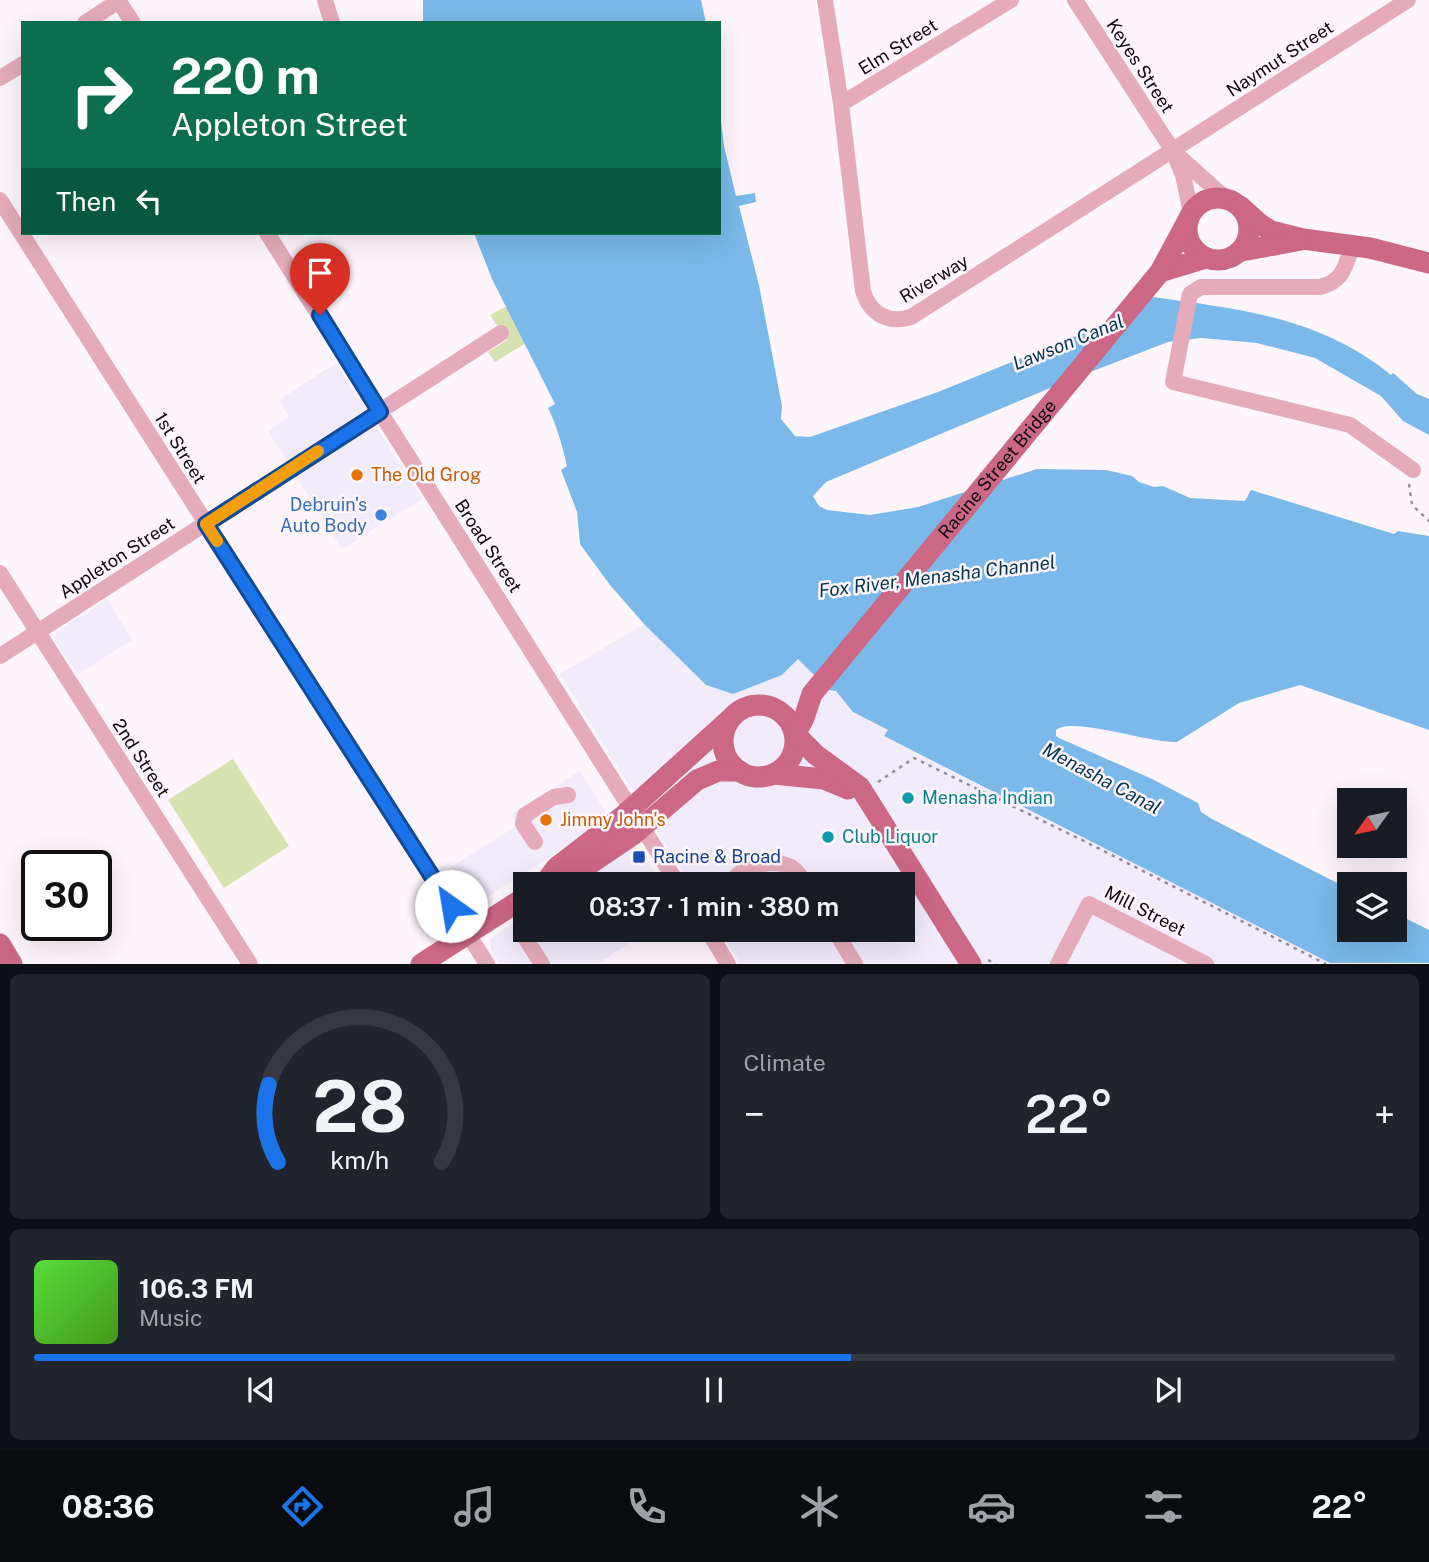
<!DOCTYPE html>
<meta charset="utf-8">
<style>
:root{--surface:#171b24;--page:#20242c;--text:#f1f3f6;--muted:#9ea1a6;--line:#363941;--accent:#1a73e8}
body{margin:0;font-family:"Public Sans",sans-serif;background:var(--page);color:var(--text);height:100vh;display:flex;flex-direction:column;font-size:26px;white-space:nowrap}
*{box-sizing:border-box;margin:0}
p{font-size:23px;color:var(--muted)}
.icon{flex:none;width:38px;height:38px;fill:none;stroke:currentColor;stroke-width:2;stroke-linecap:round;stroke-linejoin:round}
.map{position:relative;height:964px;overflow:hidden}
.panel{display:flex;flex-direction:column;gap:10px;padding:10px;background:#0d0f14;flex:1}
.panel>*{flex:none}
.hud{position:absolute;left:21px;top:21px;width:700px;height:214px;border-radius:0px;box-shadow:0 7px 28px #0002;background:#0b6e4f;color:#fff;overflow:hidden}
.needle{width:46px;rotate:237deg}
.tools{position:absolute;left:1337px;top:788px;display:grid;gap:14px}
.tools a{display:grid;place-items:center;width:70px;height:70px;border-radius:0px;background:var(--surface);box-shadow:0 7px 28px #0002;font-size:35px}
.speed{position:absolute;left:21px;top:850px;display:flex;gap:14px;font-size:35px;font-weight:700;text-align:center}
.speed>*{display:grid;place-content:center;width:91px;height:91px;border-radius:50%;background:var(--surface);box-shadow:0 7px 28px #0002;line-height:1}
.speed .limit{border:4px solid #111;border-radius:10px;background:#fff;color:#111}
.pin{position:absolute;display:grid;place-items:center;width:60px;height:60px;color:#fff;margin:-72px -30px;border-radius:50% 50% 50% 0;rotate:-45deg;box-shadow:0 0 7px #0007}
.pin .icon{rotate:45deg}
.me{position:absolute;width:77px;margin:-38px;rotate:328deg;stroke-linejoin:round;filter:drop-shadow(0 0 5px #0008)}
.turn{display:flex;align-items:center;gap:24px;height:147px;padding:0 35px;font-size:32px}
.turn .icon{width:91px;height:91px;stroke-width:2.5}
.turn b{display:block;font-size:49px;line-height:60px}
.then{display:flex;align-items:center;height:66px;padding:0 35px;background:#0003;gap:14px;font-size:26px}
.big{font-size:52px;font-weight:600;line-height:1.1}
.panel .card{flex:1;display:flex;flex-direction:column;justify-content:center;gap:10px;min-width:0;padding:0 24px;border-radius:10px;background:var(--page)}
.panel .dial{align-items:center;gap:0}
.dial svg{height:182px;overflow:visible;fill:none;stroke:var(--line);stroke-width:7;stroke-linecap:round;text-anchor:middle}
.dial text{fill:var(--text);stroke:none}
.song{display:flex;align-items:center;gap:21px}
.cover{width:84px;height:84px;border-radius:10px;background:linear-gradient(135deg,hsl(110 70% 55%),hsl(100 70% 35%))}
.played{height:7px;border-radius:4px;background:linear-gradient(90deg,var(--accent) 60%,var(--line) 60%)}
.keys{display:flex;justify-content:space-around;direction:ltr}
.heat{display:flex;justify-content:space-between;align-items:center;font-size:38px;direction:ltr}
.panel .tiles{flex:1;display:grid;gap:10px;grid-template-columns:1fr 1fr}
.card:last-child{grid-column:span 2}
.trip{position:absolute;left:513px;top:872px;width:402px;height:70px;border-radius:0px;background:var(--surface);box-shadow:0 7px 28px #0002;font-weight:600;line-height:70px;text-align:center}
.dock{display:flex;height:112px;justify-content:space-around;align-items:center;background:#090b0e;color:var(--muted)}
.dock .icon{width:49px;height:49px}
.dock .active{color:var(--accent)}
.dock b{font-size:32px;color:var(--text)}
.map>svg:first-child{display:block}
.commercial{fill:#f1ebfc}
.green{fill:#d6e2af}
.water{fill:#7ab9e9}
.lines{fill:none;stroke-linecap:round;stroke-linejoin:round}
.path{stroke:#968d95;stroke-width:2.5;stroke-dasharray:3.5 5;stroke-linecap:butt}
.minor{stroke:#e5abba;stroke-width:16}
.major{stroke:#cc6786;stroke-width:21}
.route-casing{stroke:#114b97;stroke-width:18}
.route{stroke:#1a73e8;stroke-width:12}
.slow{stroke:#f59e0b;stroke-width:12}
.food-dot{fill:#e8710a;stroke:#fef5fd;stroke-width:2.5}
.shop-dot{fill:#3f7fe0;stroke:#fef5fd;stroke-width:2.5}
.culture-dot{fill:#0f9aa8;stroke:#fef5fd;stroke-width:2.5}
.transit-dot{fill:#1a4fb4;stroke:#fef5fd;stroke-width:2.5}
.labels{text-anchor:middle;stroke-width:5;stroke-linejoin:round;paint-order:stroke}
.street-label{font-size:18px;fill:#10090f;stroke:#fef5fd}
.food-label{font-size:18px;fill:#c56008;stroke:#fef5fd;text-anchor:start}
.shop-label{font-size:18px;fill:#366cbe;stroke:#fef5fd;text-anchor:end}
.culture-label{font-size:18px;fill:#0d838f;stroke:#fef5fd;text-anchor:start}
.transit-label{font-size:18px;fill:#164399;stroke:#fef5fd;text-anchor:start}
.water-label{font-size:19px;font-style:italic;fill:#033756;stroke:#fef5fd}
</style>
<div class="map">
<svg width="1429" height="964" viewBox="0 0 1429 964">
<rect width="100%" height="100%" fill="#fef5fd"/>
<path class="commercial" d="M 336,363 L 422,499 L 342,549 L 268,431 L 289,417 L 279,400 Z
M 107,599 L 132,640 L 78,674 L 56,642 L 55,636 L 58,631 Z
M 644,624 L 706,685 L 733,694 L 782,675 L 798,659 L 836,691 L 853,712 L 888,731 L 885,737 L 1330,963 L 740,963 L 718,929 L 903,929 L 903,884 L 690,884 L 560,674 Z
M 580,771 L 610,819 L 479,902 L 472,900 L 451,867 L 518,825 L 511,814 Z
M 630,847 L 637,847 L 646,852 L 645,858 L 662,884 L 573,884 Z
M 525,915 L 525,929 L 651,929 L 599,963 L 500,963 L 491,950 L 490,939 Z"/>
<path class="green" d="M 507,306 L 526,343 L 495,362 L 488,352 L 507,340 L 490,315 Z
M 233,759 L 289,846 L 224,888 L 168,800 Z"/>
<path class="water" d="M 423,0 L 701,0 L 706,23 L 423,23 Z
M 719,105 L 724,146 L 736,196 L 755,193 L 756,202 L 739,206 L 759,285 L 782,406 L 781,419 L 795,436 L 810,437 L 938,392 L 1135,312 L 1152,297 C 1239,309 1320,317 1391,375 L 1393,373 L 1417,394 L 1429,399 L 1429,435 L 1403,421 L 1381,396 L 1315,358 L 1257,343 L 1201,338 L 1168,342 L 1067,381 L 826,482 L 813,496 L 819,506 L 827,510 L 870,515 L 918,507 L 1037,469 L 1106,470 L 1132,476 L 1139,482 L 1154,487 L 1163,486 L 1190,498 L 1245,501 L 1251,490 L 1394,534 L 1398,531 L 1429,536 L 1429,730 L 1300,685 L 1239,703 L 1177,742 C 1152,744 1072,716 1056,730 L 1056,736 L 1059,738 L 1150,778 L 1198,803 L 1201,812 L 1212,819 L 1349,889 L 1349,929 L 1395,929 L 1395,913 L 1429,930 L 1429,963 L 1330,963 L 884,736 L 888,730 L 853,712 L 836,691 L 829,690 L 798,659 L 782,675 L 733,694 L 706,685 L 644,624 L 610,585 L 580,544 L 577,512 L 561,470 L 567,466 C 562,445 557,426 548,408 L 555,404 L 492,279 L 474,233 L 719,233 Z"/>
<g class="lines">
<path class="path" d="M 1409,484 L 1412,505 L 1429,521
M 878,782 L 914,758 L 1084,841 L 1326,964
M 988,960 L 996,964"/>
<path class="minor" d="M 118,0 L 133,23
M 325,0 L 332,23
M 825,0 L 841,104 L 863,291 C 870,314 888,324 911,317 L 1408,0
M 1075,0 L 1173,151 L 1183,175 L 1191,213
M 85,23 L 120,0
M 0,78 L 23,64
M 841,104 L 1011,0
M 1175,153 L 1225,198
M 0,200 L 487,964
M 267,233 L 631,809
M 1353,245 C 1344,267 1345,280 1320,287 L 1201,287 L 1190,294 L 1173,382 L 1350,425 L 1413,470
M 0,573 L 250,964
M 0,656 L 501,333
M 642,827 L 678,884
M 535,842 L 523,824 L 525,815 L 554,797 L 568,795
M 731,884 C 739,866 773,858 791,867 C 797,871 802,878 806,884
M 707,929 L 728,964
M 834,929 L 855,964
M 522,933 L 542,964
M 1058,964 L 1089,904 L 1206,964"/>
<g class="major">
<circle cx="1218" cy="229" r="31"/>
<path d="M 1240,206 L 1260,224 L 1271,231 L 1303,239 L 1370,248 L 1429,263"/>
<path d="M 1242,251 L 1301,240"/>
<path d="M 1160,272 L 1206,258"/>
<circle cx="759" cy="741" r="36"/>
<path d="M 774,774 L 824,779 L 848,789"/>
<path d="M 544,884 L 557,867 L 623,816 L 730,719"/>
<path d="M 548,884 L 566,880 L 634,834 L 697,780 L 718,771 L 740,771"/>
<path d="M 0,944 L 12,964"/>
<path d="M 421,964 L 525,897"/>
<path id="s1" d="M 971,964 L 860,787 L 816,755 L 795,734 L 804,718 L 812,694 L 1160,272 L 1188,220"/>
</g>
</g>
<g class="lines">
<g class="route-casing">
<path id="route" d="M 320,315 L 380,412 L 206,524 L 451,906"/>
</g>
<use href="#route" class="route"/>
<path class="slow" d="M 217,541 L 206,524 L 318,451"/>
</g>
<g class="food-dot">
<circle cx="357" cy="475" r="7"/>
<circle cx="546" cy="820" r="7"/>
</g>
<circle class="shop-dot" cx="381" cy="515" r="7"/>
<g class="culture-dot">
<circle cx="908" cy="798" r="7"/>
<circle cx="828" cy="837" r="7"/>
</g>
<rect class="transit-dot" x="632" y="850" width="14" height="14" rx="3.5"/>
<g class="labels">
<g class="street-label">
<text transform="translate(898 47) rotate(-32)" y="6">Elm Street</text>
<text transform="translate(1280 59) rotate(-33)" y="6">Naymut Street</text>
<text transform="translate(1140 66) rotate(57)" y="6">Keyes Street</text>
<text transform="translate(934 279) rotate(-31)" y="6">Riverway</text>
<text transform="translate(180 448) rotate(58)" y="6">1st Street</text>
<text dy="6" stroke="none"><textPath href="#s1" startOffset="628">Racine Street Bridge</textPath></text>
<text transform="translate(488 546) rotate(57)" y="6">Broad Street</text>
<text transform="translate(117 558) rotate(-33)" y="6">Appleton Street</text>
<text transform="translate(141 758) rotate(57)" y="6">2nd Street</text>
<text transform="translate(1145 911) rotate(27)" y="6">Mill Street</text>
</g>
<g class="food-label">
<text x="371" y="481">The Old Grog</text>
<text x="560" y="826">Jimmy John's</text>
</g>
<g class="shop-label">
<text x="367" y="511">Debruin's<tspan x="367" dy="21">Auto Body</tspan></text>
</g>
<g class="culture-label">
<text x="922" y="804">Menasha Indian</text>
<text x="842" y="843">Club Liquor</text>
</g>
<g class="transit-label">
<text x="653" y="863">Racine &amp; Broad</text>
</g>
<g class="water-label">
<text transform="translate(1068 342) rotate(-22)" y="7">Lawson Canal</text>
<text transform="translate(937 576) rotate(-7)" y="7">Fox River, Menasha Channel</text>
<text transform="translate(1102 778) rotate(28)" y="7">Menasha Canal</text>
</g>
</g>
</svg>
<div class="tools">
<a><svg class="needle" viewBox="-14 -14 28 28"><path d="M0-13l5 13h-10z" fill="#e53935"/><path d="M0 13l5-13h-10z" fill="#9ea1a6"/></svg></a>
<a><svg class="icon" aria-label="layers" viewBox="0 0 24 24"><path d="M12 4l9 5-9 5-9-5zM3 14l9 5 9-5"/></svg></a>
</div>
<div class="speed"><div class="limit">30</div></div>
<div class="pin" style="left:320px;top:315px;background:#d93025"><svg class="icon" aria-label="arrive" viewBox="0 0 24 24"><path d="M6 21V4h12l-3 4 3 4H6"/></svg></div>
<svg class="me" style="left:451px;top:906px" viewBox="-20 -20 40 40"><circle r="19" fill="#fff"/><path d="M0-13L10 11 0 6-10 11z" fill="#1a73e8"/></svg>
<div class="trip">08:37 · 1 min · 380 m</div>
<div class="hud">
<div class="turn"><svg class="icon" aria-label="right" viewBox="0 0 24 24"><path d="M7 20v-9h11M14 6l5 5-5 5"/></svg><div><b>220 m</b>Appleton Street</div></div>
<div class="then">Then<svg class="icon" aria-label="left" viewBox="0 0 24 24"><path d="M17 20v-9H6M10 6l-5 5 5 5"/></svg></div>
</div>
</div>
<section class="panel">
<div class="tiles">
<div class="card dial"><svg viewBox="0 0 100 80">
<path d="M14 69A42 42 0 1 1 86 69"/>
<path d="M14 69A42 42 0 0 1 10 35" stroke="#1a73e8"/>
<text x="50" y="56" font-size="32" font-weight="700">28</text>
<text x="50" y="72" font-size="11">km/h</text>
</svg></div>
<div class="card"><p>Climate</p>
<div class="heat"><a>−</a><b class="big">22°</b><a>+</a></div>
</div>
<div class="card">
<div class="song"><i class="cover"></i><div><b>106.3 FM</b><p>Music</p></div></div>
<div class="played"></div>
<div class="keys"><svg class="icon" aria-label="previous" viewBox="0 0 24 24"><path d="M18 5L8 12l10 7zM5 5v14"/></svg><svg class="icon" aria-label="pause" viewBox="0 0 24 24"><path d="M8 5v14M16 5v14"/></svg><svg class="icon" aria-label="next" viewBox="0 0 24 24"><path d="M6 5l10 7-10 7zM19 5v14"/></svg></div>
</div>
</div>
</section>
<nav class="dock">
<b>08:36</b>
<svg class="icon active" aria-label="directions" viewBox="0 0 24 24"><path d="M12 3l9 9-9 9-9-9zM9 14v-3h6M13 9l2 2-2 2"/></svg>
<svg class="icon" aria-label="music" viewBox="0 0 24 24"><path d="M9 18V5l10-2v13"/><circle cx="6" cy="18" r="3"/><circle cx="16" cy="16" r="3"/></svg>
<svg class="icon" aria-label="phone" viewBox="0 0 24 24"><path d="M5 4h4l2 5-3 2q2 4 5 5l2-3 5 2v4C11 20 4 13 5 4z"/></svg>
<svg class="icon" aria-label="climate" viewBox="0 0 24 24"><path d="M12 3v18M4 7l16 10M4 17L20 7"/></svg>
<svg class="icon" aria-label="car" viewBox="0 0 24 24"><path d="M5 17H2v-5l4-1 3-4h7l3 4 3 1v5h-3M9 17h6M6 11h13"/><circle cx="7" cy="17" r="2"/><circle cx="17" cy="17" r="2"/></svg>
<svg class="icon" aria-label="filters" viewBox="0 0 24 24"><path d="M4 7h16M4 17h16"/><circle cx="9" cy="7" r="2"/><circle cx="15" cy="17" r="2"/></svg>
<b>22°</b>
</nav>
